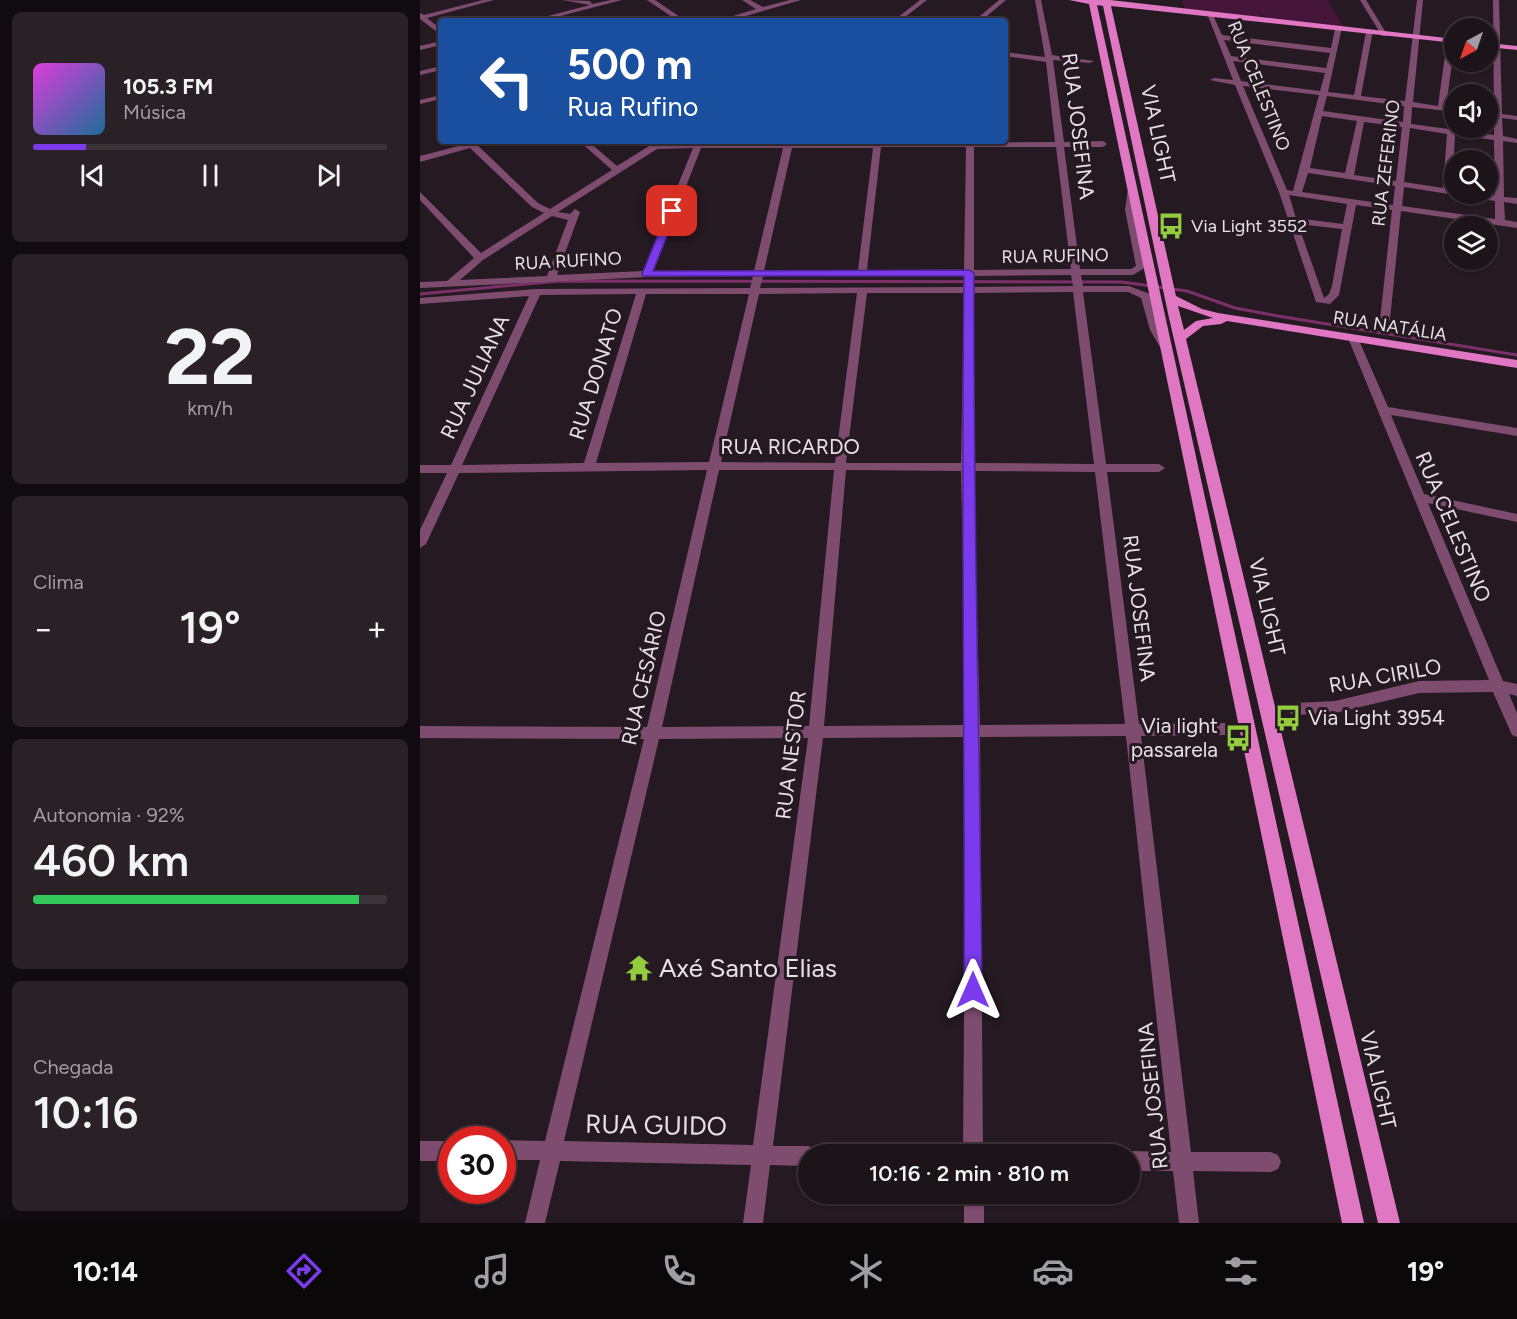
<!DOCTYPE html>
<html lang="pt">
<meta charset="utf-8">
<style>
:root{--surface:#1c1419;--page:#292126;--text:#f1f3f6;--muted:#a09ea2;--line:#3a3338;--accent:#7c3aed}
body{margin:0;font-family:Figtree,sans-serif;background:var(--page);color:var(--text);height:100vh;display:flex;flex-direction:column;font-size:22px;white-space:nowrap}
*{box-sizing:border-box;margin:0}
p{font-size:20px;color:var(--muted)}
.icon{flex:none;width:33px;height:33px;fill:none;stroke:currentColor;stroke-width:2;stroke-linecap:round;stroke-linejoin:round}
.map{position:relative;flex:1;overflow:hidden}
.drawer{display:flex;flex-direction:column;gap:12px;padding:12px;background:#0f0b0e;width:420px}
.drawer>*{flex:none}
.banner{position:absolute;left:18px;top:18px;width:570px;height:126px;border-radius:6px;box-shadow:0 2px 4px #0004,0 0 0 2px var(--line);background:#1a4fa0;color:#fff;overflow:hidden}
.needle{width:39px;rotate:220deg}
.buttons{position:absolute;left:1024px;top:18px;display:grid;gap:12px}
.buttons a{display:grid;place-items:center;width:54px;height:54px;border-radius:50%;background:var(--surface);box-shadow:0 2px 4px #0004,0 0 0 2px var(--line);font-size:30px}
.speed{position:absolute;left:18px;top:1126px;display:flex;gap:12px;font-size:30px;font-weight:700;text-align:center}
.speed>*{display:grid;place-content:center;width:78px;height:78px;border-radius:50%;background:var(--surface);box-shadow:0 2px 4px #0004,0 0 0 2px var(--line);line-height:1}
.speed .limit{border:9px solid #d22;background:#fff;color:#111}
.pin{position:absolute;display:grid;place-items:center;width:51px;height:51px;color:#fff;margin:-26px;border-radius:12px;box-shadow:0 3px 9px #0006}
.me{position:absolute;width:66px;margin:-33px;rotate:0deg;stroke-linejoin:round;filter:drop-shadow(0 0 4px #0008)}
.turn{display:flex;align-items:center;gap:21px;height:126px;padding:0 30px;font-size:27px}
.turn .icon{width:78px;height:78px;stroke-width:2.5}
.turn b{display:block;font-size:42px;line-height:51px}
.big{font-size:45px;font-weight:600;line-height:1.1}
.drawer .tile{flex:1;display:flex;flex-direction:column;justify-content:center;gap:9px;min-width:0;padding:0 21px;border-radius:9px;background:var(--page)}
.drawer .dial{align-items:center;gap:0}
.dial b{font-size:78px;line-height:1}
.song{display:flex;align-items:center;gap:18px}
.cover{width:72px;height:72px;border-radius:9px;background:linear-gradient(135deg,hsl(300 70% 55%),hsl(200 70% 35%))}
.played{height:6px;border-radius:3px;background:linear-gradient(90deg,var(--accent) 15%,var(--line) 15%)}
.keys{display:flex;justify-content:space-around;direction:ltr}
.heat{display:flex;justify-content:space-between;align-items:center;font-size:33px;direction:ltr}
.charge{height:9px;border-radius:4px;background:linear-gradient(90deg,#34c759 92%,var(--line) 0)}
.trip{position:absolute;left:378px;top:1144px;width:342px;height:60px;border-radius:30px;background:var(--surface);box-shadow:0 2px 4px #0004,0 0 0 2px var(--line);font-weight:600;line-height:60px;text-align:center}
.tab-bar{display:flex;height:96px;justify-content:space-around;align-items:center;background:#0b080a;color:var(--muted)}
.tab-bar .icon{width:42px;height:42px}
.tab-bar .selected{color:var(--accent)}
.tab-bar b{font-size:27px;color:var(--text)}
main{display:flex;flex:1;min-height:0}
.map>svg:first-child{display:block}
.green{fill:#451639}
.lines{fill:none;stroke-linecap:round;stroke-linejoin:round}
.stream{stroke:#7b3067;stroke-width:3}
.minor{fill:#7e4c6f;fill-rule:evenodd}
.major{fill:#e077c2;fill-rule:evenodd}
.route{fill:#7c3aed;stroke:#51269a;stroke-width:1.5}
.labels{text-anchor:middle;stroke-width:6;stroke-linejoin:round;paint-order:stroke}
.far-street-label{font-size:18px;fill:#e7e0e5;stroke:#251a21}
.far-poi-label{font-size:18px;fill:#e7e0e5;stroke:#251a21;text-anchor:start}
.street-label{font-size:21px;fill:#e7e0e5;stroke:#251a21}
.poi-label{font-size:21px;fill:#e7e0e5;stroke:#251a21;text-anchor:start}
.near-poi-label{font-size:26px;fill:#e7e0e5;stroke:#251a21;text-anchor:start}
.near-street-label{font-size:26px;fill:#e7e0e5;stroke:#251a21}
</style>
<main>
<section class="drawer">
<div class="tile">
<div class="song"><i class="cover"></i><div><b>105.3 FM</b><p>Música</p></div></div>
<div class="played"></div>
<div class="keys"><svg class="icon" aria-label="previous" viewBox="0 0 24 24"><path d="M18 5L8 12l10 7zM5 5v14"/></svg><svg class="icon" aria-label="pause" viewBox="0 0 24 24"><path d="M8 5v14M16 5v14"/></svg><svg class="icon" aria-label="next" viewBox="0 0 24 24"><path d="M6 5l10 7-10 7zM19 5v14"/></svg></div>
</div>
<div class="tile dial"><b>22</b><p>km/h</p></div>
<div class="tile"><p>Clima</p>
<div class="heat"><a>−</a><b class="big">19°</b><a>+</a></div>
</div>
<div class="tile"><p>Autonomia · 92%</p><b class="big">460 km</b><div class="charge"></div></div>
<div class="tile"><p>Chegada</p><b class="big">10:16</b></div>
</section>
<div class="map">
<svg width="1097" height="1223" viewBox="0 0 1097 1223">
<rect width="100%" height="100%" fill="#251a21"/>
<path class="green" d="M 762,0 L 907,0 L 924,27 L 848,20 L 847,16 L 839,15 L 837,19 L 766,11 Z"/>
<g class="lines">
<path class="stream" d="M 0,294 L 139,281 L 702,282 L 767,291 L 815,308 L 858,316 L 1097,355"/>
<path class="minor" d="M 63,0 L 74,0 L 7,18 L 21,29 L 21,35 L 0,19 L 0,13 L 4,15 Z
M 142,0 L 170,1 L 172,4 L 191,0 L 202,0 L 121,21 L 109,21 L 170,5 Z
M 227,0 L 235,0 L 266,21 L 258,21 Z
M 322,0 L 330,0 L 343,7 L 370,0 L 381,0 L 308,21 L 297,21 L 336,9 Z
M 500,0 L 507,0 L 480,21 L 473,21 Z
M 579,0 L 586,0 L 561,21 L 554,21 Z
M 615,0 L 621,0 L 632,55 L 674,61 L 670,63 L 633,60 L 644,142 L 683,141 L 687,144 L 683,147 L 644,147 L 660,269 L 711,269 L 716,266 L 705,210 L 708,188 L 712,185 L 716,188 L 715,210 L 726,267 L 713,275 L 661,275 L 663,286 L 709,286 L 730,294 L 740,330 L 752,350 L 751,352 L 743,352 L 730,330 L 721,298 L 708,292 L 663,292 L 686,464 L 739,464 L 745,468 L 739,472 L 687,472 L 719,724 L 807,723 L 812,725 L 814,729 L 812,733 L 807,735 L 721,736 L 771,1152 L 851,1152 L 858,1155 L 861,1162 L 858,1169 L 851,1172 L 773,1171 L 779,1223 L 759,1223 L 753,1171 L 710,1171 L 710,1155 L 703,1155 L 710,1151 L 751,1152 L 706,736 L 560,737 L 563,1155 L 543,1155 L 546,737 L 403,738 L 353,1146 L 388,1146 L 395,1149 L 397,1155 L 388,1155 L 388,1166 L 350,1165 L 343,1223 L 323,1223 L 331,1165 L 140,1161 L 125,1223 L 105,1223 L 120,1160 L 82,1160 L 82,1140 L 125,1141 L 224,739 L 0,738 L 0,726 L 227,727 L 287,470 L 39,473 L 6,544 L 0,548 L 0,530 L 27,473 L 0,473 L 0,465 L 31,465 L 109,296 L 0,304 L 0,298 L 116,289 L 330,288 L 333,276 L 227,277 L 0,288 L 0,282 L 27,281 L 54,258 L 0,200 L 0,192 L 61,253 L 124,213 L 112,207 L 50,148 L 0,162 L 0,156 L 46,144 L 44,141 L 53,141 L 118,203 L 130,209 L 192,170 L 159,141 L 168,141 L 197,166 L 237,141 L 244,141 L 244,143 L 364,143 L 365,141 L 373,141 L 373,143 L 635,142 L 626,62 L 585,56 L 585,52 L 625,57 ZM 461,147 L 546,147 L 544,270 L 447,270 ZM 554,147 L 636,147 L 651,269 L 554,270 ZM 273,148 L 223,271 L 137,275 L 160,212 L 155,209 L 150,214 L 138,212 L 237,149 ZM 281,148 L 363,148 L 334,271 L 233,271 ZM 372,148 L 453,148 L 438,270 L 344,271 ZM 132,216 L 148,220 L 127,276 L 40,280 L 63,260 ZM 651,275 L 653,286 L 554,287 L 554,276 ZM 343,276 L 544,276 L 544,287 L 340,288 ZM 653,292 L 674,464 L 553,463 L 554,293 ZM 437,293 L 415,463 L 301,462 L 339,294 ZM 447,293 L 544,293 L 541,463 L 426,463 ZM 216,294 L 164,463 L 42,465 L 120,295 ZM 226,294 L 329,294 L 289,462 L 176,463 ZM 299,470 L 414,470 L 389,726 L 242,727 ZM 426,470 L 541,471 L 546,725 L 404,726 ZM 553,471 L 675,472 L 705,724 L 560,725 ZM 388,738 L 333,1145 L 144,1141 L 239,739 Z
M 940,0 L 946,0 L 968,36 L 962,36 Z
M 997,0 L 1003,0 L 993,102 L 1018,106 L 1027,41 L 1031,39 L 1035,41 L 1026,107 L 1035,108 L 1035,112 L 992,107 L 991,124 L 1074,135 L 1074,117 L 1068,116 L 1068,112 L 1074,112 L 1073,0 L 1079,0 L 1082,114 L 1097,116 L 1097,120 L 1082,118 L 1083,136 L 1097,139 L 1097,143 L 1083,141 L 1084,197 L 1097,198 L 1097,204 L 1084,202 L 1085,220 L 1097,222 L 1097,228 L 981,211 L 969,329 L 964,332 L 959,329 L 972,210 L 936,205 L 919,295 L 910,304 L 896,302 L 859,192 L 815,85 L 790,80 L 794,78 L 813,80 L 788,16 L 793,15 L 802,35 L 911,48 L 915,29 L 922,27 L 908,92 L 934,95 L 946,32 L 953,30 L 941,96 L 985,101 ZM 804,40 L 910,53 L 906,68 L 811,56 ZM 813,61 L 905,73 L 900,91 L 821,81 ZM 823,86 L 899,95 L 873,191 L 867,190 ZM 907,96 L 984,106 L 983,122 L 903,111 ZM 902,116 L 937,121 L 925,173 L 890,168 ZM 944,122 L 982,127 L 976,181 L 934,175 ZM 990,128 L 1027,134 L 1023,188 L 984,182 ZM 1035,135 L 1074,140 L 1075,195 L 1042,194 L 1046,197 L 1075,201 L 1075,219 L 982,206 L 984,187 L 1035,195 L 1038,194 L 1035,194 L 1035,189 L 1032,189 ZM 888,173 L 975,186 L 973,205 L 882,192 ZM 869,195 L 927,204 L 923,224 L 876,218 ZM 878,224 L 922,229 L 912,286 L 909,294 L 904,298 Z
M 21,41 L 21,45 L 0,50 L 0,46 Z
M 21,66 L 21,70 L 0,75 L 0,71 Z
M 21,95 L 21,99 L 0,104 L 0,100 Z
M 933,335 L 938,338 L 968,407 L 1097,428 L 1097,436 L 971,415 L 1004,494 L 1097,514 L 1097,522 L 1008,503 L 1083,681 L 1097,684 L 1097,696 L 1089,694 L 1097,713 L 1097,737 L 1092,735 L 1073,692 L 999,693 L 915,713 L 875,715 L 870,713 L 868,709 L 870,705 L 875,703 L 915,701 L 999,681 L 1069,680 L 928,338 Z
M 0,1141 L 32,1141 L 32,1161 L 0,1161 Z
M 544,1194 L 564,1194 L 564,1223 L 544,1223 Z"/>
<path class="major" d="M 649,0 L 690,0 L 1035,39 L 1035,43 L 691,6 L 756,296 L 782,309 L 798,313 L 1097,360 L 1097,368 L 807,321 L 801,324 L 783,326 L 766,339 L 980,1223 L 958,1223 L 749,318 L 683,6 L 677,5 L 944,1223 L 922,1223 L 669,4 ZM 758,306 L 793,318 L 776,321 L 764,330 Z
M 1068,43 L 1097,46 L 1097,50 L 1068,47 Z"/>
</g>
<path class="route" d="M 252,208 L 257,211 L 233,271 L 549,270 L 554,273 C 553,512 560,751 562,990 L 559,996 L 553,999 L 547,996 L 544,990 C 545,752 541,514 544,276 L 223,276 L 222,274 L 248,211 Z"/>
<defs>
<g id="bus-bare" transform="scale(2.07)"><path d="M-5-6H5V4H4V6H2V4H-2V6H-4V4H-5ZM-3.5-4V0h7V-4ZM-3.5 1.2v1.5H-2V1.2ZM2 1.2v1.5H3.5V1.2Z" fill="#93cd3d" stroke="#251a21" stroke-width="2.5" paint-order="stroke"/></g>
<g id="temple-bare" transform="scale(2.07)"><path d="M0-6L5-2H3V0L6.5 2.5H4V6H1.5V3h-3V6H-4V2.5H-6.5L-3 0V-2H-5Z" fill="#93cd3d" stroke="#251a21" stroke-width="2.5" paint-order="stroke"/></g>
</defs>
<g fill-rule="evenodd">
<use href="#bus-bare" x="751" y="226"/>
<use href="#bus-bare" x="868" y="718"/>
<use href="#bus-bare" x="818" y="738"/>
<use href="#temple-bare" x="219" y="968"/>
</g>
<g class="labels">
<g class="far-street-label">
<text transform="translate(839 86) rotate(68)" y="6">RUA CELESTINO</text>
<text transform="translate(966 163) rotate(-83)" y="6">RUA ZEFERINO</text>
<text transform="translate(635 256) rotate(-1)" y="6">RUA RUFINO</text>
<text transform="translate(148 261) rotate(-3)" y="6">RUA RUFINO</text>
<text transform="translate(970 326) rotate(9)" y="6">RUA NATÁLIA</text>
</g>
<g class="far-poi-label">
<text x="771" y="232">Via Light 3552</text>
</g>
<g class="street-label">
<text transform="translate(658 126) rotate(83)" y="7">RUA JOSEFINA</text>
<text transform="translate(738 134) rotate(78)" y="7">VIA LIGHT</text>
<text transform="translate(176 374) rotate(-73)" y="7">RUA DONATO</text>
<text transform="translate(55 377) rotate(-65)" y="7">RUA JULIANA</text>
<text x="370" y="454">RUA RICARDO</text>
<text transform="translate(1033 527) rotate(67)" y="7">RUA CELESTINO</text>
<text transform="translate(847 607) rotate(77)" y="7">VIA LIGHT</text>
<text transform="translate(719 608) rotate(83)" y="7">RUA JOSEFINA</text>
<text transform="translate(965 676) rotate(-10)" y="7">RUA CIRILO</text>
<text transform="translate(224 678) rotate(-77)" y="7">RUA CESÁRIO</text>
<text transform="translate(371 755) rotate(-83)" y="7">RUA NESTOR</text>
<text transform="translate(958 1080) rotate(77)" y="7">VIA LIGHT</text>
<text transform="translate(733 1096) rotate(-96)" y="7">RUA JOSEFINA</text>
</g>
<g class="poi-label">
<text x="888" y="725">Via Light 3954</text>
<text x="798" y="733" text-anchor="end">Via light<tspan x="798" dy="24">passarela</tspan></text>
</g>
<g class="near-poi-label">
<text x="239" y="977">Axé Santo Elias</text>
</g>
<g class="near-street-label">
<text transform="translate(236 1125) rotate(1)" y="9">RUA GUIDO</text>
</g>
</g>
</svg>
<div class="buttons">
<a><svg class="needle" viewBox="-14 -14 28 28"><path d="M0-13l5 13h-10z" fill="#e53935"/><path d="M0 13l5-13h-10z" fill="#a09ea2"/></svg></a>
<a><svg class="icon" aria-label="sound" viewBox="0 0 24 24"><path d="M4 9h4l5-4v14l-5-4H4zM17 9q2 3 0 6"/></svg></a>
<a><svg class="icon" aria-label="search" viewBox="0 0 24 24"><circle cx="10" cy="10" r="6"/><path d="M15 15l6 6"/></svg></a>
<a><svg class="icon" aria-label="layers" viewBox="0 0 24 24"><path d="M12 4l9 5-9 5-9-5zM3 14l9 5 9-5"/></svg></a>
</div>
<div class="speed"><div class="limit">30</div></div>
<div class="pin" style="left:252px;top:211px;background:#d93025"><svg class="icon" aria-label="arrive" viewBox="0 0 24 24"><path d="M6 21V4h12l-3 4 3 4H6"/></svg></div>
<svg class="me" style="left:553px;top:990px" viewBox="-20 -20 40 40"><path d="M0-17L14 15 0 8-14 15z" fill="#7c3aed" stroke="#fff" stroke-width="4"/></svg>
<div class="trip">10:16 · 2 min · 810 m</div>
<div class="banner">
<div class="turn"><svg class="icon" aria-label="left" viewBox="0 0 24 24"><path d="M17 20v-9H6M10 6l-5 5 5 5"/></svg><div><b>500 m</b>Rua Rufino</div></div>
</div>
</div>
</main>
<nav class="tab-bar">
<b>10:14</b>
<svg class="icon selected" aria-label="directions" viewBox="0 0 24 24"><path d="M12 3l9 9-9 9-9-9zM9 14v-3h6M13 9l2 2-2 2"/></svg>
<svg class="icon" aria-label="music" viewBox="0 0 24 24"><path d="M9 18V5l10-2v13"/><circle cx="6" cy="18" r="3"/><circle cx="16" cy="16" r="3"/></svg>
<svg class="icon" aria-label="phone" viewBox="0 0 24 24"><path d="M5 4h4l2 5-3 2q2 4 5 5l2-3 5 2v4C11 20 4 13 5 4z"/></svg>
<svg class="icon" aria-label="climate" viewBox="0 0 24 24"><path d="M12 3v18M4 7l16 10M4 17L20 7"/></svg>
<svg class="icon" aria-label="car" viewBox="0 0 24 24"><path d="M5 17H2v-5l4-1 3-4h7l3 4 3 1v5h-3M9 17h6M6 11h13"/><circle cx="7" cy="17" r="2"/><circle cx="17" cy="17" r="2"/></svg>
<svg class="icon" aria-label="filters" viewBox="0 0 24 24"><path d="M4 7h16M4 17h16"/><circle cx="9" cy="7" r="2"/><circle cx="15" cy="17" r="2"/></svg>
<b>19°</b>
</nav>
